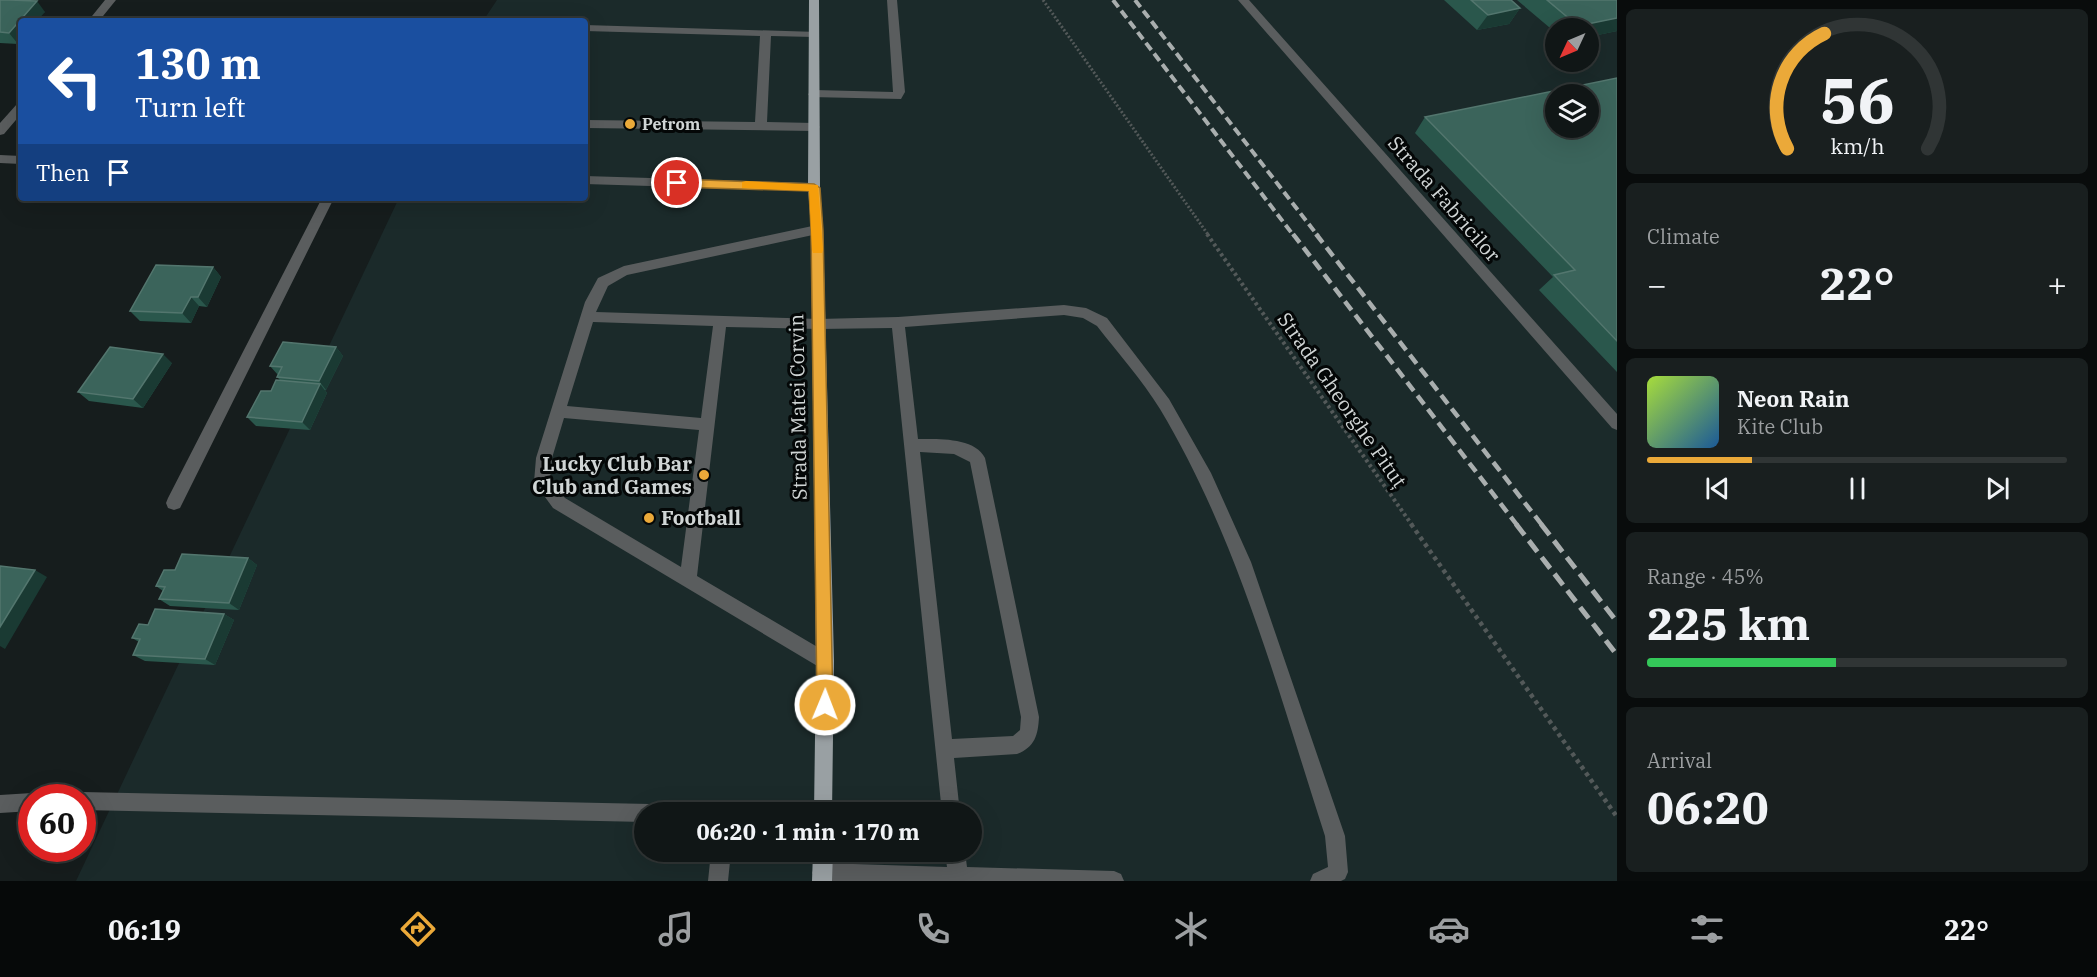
<!DOCTYPE html>
<meta charset="utf-8">
<style>
:root{--surface:#101616;--page:#191f1f;--text:#f1f3f6;--muted:#9c9fa1;--line:#303535;--accent:#eba939}
body{margin:0;font-family:"IBM Plex Serif",serif;background:var(--page);color:var(--text);height:100vh;display:flex;flex-direction:column;font-size:22px;white-space:nowrap}
*{box-sizing:border-box;margin:0}
p{font-size:20px;color:var(--muted)}
.icon{flex:none;width:33px;height:33px;fill:none;stroke:currentColor;stroke-width:2;stroke-linecap:round;stroke-linejoin:round}
.map{position:relative;flex:1;overflow:hidden}
.side{display:flex;flex-direction:column;gap:9px;padding:9px;background:#090c0c;width:480px}
.side>*{flex:none}
.top-card{position:absolute;left:18px;top:18px;width:570px;height:183px;border-radius:6px;box-shadow:0 6px 24px #0002,0 0 0 2px var(--line);background:#1a4fa0;color:#fff;overflow:hidden}
.needle{width:39px;rotate:226deg}
.controls{position:absolute;left:1545px;top:18px;display:grid;gap:12px}
.controls a{display:grid;place-items:center;width:54px;height:54px;border-radius:50%;background:var(--surface);box-shadow:0 6px 24px #0002,0 0 0 2px var(--line);font-size:30px}
.speed{position:absolute;left:18px;top:784px;display:flex;gap:12px;font-size:30px;font-weight:700;text-align:center}
.speed>*{display:grid;place-content:center;width:78px;height:78px;border-radius:50%;background:var(--surface);box-shadow:0 6px 24px #0002,0 0 0 2px var(--line);line-height:1}
.speed .limit{border:9px solid #d22;background:#fff;color:#111}
.pin{position:absolute;display:grid;place-items:center;width:51px;height:51px;color:#fff;margin:-26px;border:3px solid #fff;border-radius:50%;box-shadow:0 2px 6px #0007}
.me{position:absolute;width:66px;margin:-33px;rotate:1deg;stroke-linejoin:round;filter:drop-shadow(0 0 4px #0008)}
.turn{display:flex;align-items:center;gap:21px;height:126px;padding:0 18px;font-size:27px}
.turn .icon{width:78px;height:78px;stroke-width:2.5}
.turn b{display:block;font-size:42px;line-height:51px}
.then{display:flex;align-items:center;height:57px;padding:0 18px;background:#0003;gap:12px;font-size:22px}
.big{font-size:45px;font-weight:800;line-height:1.1}
.side .tile{flex:1;display:flex;flex-direction:column;justify-content:center;gap:9px;min-width:0;padding:0 21px;border-radius:9px;background:var(--page)}
.side .dial{align-items:center;gap:0}
.dial svg{height:156px;overflow:visible;fill:none;stroke:var(--line);stroke-width:7;stroke-linecap:round;text-anchor:middle}
.dial text{fill:var(--text);stroke:none}
.song{display:flex;align-items:center;gap:18px}
.cover{width:72px;height:72px;border-radius:9px;background:linear-gradient(135deg,hsl(80 70% 55%),hsl(210 70% 35%))}
.played{height:6px;border-radius:3px;background:linear-gradient(90deg,var(--accent) 25%,var(--line) 25%)}
.keys{display:flex;justify-content:space-around;direction:ltr}
.heat{display:flex;justify-content:space-between;align-items:center;font-size:33px;direction:ltr}
.charge{height:9px;border-radius:4px;background:linear-gradient(90deg,#34c759 45%,var(--line) 0)}
.trip{position:absolute;left:634px;top:802px;width:348px;height:60px;border-radius:30px;background:var(--surface);box-shadow:0 6px 24px #0002,0 0 0 2px var(--line);font-weight:800;line-height:60px;text-align:center}
.tab-bar{display:flex;height:96px;justify-content:space-around;align-items:center;background:#060909;color:var(--muted)}
.tab-bar .icon{width:42px;height:42px}
.tab-bar .selected{color:var(--accent)}
.tab-bar b{font-size:27px;color:var(--text)}
main{display:flex;flex:1;min-height:0}
.map>svg:first-child{display:block}
.built{fill:#1b2a2a;fill-rule:evenodd}
.lines{fill:none;stroke-linecap:round;stroke-linejoin:round}
.path-far2{stroke:#535959;stroke-width:3;stroke-dasharray:2 2;stroke-linecap:butt}
.path-far1{stroke:#535959;stroke-width:4;stroke-dasharray:3 3;stroke-linecap:butt}
.path{stroke:#535959;stroke-width:4.5;stroke-dasharray:4 4;stroke-linecap:butt}
.lane{fill:#5a5d5e;fill-rule:evenodd}
.street{fill:#5a5d5e;fill-rule:evenodd}
.primary{fill:#99a0a3;fill-rule:evenodd}
.rail-far2{stroke:#a9aeae;stroke-width:4;stroke-dasharray:9 4.5;stroke-linecap:butt}
.rail-far1{stroke:#a9aeae;stroke-width:4.5;stroke-dasharray:11 6;stroke-linecap:butt}
.rail{stroke:#a9aeae;stroke-width:5;stroke-dasharray:14 7;stroke-linecap:butt}
.wall{fill:#2a574c}
.shaded-wall{fill:#1a3a33}
.building{fill:#3b645b;stroke:#53766e;stroke-width:1.5;fill-rule:evenodd}
.route{fill:#eba939;stroke:#996e25;stroke-width:1.5}
.slow{fill:#f59e0b}
.poi-dot{fill:#eba939;stroke:#040707;stroke-width:2}
.labels{text-anchor:middle;stroke-width:6;stroke-linejoin:round;paint-order:stroke}
.far-poi-label{font-size:16px;font-weight:bold;fill:#d0d5d5;stroke:#040707;text-anchor:start}
.street-label{font-size:20px;fill:#d0d5d5;stroke:#040707}
.poi-label{font-size:20px;font-weight:bold;fill:#d0d5d5;stroke:#040707;text-anchor:end}
</style>
<main>
<div class="map">
<svg width="1617" height="881" viewBox="0 0 1617 881">
<rect width="100%" height="100%" fill="#161d1d"/>
<path class="built" d="M 497,0 L 1617,0 L 1617,881 L 76,881 L 399,198 L 585,198 L 585,21 L 483,21 ZM 1556,28 L 1588,28 L 1588,62 L 1556,62 ZM 1556,94 L 1588,94 L 1588,128 L 1556,128 ZM 645,813 L 972,813 L 972,852 L 645,852 Z"/>
<g class="lines">
<path class="path-far2" d="M 1043,0 L 1209,236"/>
<path class="path-far1" d="M 1207,234 L 1412,525"/>
<path class="path" d="M 1411,524 L 1617,817"/>
<path class="lane" d="M 887,0 L 897,0 L 905,92 L 901,99 L 810,97 L 808,94 L 814,90 L 893,92 Z
M 585,25 L 818,32 L 819,34 L 814,37 L 771,36 L 767,122 L 814,123 L 820,127 L 814,131 L 585,128 L 585,120 L 755,122 L 760,36 L 585,31 Z
M 817,225 L 823,230 L 822,233 L 627,275 L 608,286 L 596,312 L 819,319 L 898,317 L 1064,305 L 1086,308 L 1107,318 L 1169,399 L 1211,473 L 1251,562 L 1345,836 L 1348,872 L 1345,879 L 1341,881 L 1310,881 L 1313,874 L 1328,867 L 1325,836 C 1278,691 1239,541 1160,409 C 1142,380 1118,353 1097,326 L 1083,318 L 1064,315 L 905,327 L 918,439 C 937,439 975,437 985,458 L 1039,717 C 1038,735 1035,747 1017,754 L 954,758 L 960,813 L 942,813 L 892,328 L 819,329 L 726,327 L 697,576 L 831,655 L 834,661 L 831,667 L 825,669 L 819,667 L 553,508 L 534,482 L 536,458 L 585,302 L 598,278 L 624,266 ZM 593,322 L 713,326 L 701,418 L 567,406 ZM 564,418 L 699,430 L 681,567 L 565,498 L 550,480 L 552,458 ZM 920,452 L 954,454 L 970,462 L 1021,717 L 1020,730 L 1013,736 L 952,739 Z
M 82,792 L 650,804 L 657,806 L 659,813 L 645,813 L 645,822 L 82,810 L 82,798 L 74,798 L 75,794 Z
M 32,793 L 40,798 L 32,798 L 32,811 L 0,813 L 0,795 Z
M 711,852 L 731,852 L 728,881 L 708,881 Z
M 945,852 L 965,852 L 967,867 L 1114,871 L 1121,874 L 1124,881 L 818,881 L 812,873 L 815,866 L 822,863 L 947,867 Z"/>
<path class="street" d="M 105,0 L 116,0 L 99,21 L 88,21 Z
M 1238,0 L 1249,0 L 1617,414 L 1617,430 L 1612,428 Z
M 21,103 L 21,114 L 4,134 L 0,135 L 0,123 L 17,104 Z
M 0,155 L 21,156 L 21,164 L 0,163 Z
M 585,176 L 814,183 L 820,187 L 814,191 L 585,184 Z
M 322,198 L 334,198 L 180,508 L 174,510 L 168,508 L 166,503 L 168,498 Z"/>
<path class="primary" d="M 809,0 L 819,0 L 820,187 L 823,230 L 834,661 L 832,813 L 814,813 L 816,661 L 811,230 L 808,187 Z
M 813,852 L 833,852 L 832,881 L 812,881 Z"/>
<path class="rail-far2" d="M 1113,0 L 1294,236
M 1135,0 L 1318,236"/>
<path class="rail-far1" d="M 1293,234 L 1517,525
M 1316,234 L 1542,525"/>
<path class="rail" d="M 1516,524 L 1617,655
M 1541,524 L 1617,622"/>
</g>
<path class="wall" d="M 0,0 L 45,12 L 21,21 L 21,40 L 18,44 L 0,43 Z
M 1444,0 L 1511,0 L 1520,8 L 1509,24 L 1477,30 Z
M 1517,0 L 1617,0 L 1617,31 L 1588,37 L 1588,28 L 1556,28 L 1556,33 Z
M 1617,78 L 1617,372 L 1539,290 L 1553,277 L 1415,133 L 1425,117 Z
M 213,267 L 221,277 L 207,307 L 199,306 L 191,323 L 140,321 L 130,311 Z
M 336,347 L 343,356 L 326,390 L 325,390 L 327,393 L 310,430 L 256,426 L 247,417 L 280,380 L 277,377 L 278,375 L 270,366 Z
M 172,363 L 143,408 L 89,401 L 78,392 Z
M 248,558 L 257,565 L 239,610 L 170,606 L 159,599 L 163,591 L 156,586 L 175,570 Z
M 224,614 L 234,620 L 215,665 L 145,661 L 133,655 L 139,642 L 132,638 L 148,625 Z"/>
<path class="shaded-wall" d="M 37,1 L 45,12 L 37,21 L 21,21 L 21,40 L 18,44 L 9,33 Z
M 1520,8 L 1509,24 L 1477,30 L 1488,15 Z
M 1617,18 L 1617,31 L 1588,37 L 1588,28 L 1576,28 L 1578,26 Z
M 213,267 L 221,277 L 207,307 L 198,297 Z
M 191,297 L 199,306 L 191,323 L 182,313 Z
M 336,347 L 343,356 L 326,390 L 319,381 Z
M 163,354 L 172,363 L 143,408 L 133,399 Z
M 320,384 L 327,393 L 310,430 L 302,422 Z
M 248,558 L 257,565 L 239,610 L 229,603 Z
M 35,570 L 47,577 L 5,649 L 0,646 L 0,627 Z
M 224,614 L 234,620 L 215,665 L 205,659 Z"/>
<path class="building" d="M 0,0 L 9,0 L 37,1 L 9,33 L 0,32 Z
M 1471,0 L 1511,0 L 1520,8 L 1488,15 Z
M 1547,0 L 1617,0 L 1617,18 L 1578,26 Z
M 1617,78 L 1617,341 L 1554,275 L 1575,270 L 1425,117 ZM 1556,94 L 1588,94 L 1588,128 L 1556,128 Z
M 156,265 L 213,267 L 198,297 L 191,297 L 182,313 L 130,311 Z
M 283,342 L 336,347 L 319,381 L 277,377 L 282,367 L 270,366 Z
M 110,347 L 163,354 L 133,399 L 78,392 Z
M 276,380 L 320,384 L 302,422 L 247,417 L 261,391 L 271,391 Z
M 182,554 L 248,558 L 229,603 L 159,599 L 165,587 L 156,586 L 164,570 L 175,570 Z
M 0,566 L 35,570 L 0,627 Z
M 155,609 L 224,614 L 205,659 L 133,655 L 140,639 L 132,638 L 139,624 L 148,625 Z"/>
<path class="route" d="M 677,179 L 814,184 L 820,188 L 823,230 L 833,705 L 830,710 L 825,713 L 819,710 L 817,705 L 811,230 L 809,191 L 677,187 L 671,183 Z"/>
<path class="slow" d="M 746,181 L 818,185 L 823,250 L 822,253 L 813,253 L 812,250 L 809,191 L 742,188 L 742,182 Z"/>
<g class="poi-dot">
<circle cx="630" cy="124" r="6"/>
<circle cx="704" cy="475" r="6"/>
<circle cx="649" cy="518" r="6"/>
</g>
<g class="labels">
<g class="far-poi-label">
<text x="642" y="130">Petrom</text>
</g>
<g class="street-label">
<text transform="translate(1444 199) rotate(49)" y="7">Strada Fabricilor</text>
<text transform="translate(1342 400) rotate(55)" y="7">Strada Gheorghe Pituț</text>
<text transform="translate(798 407) rotate(-91)" y="7">Strada Matei Corvin</text>
</g>
<g class="poi-label">
<text x="692" y="471">Lucky Club Bar<tspan x="692" dy="23">Club and Games</tspan></text>
<text x="661" y="525" text-anchor="start">Football</text>
</g>
</g>
</svg>
<div class="controls">
<a><svg class="needle" viewBox="-14 -14 28 28"><path d="M0-13l5 13h-10z" fill="#e53935"/><path d="M0 13l5-13h-10z" fill="#9c9fa1"/></svg></a>
<a><svg class="icon" aria-label="layers" viewBox="0 0 24 24"><path d="M12 4l9 5-9 5-9-5zM3 14l9 5 9-5"/></svg></a>
</div>
<div class="speed"><div class="limit">60</div></div>
<div class="pin" style="left:677px;top:183px;background:#d93025"><svg class="icon" aria-label="arrive" viewBox="0 0 24 24"><path d="M6 21V4h12l-3 4 3 4H6"/></svg></div>
<svg class="me" style="left:825px;top:705px" viewBox="-20 -20 40 40"><circle r="17" fill="#eba939" stroke="#fff" stroke-width="3"/><path d="M0-11L8 9 0 5-8 9z" fill="#fff"/></svg>
<div class="trip">06:20 · 1 min · 170 m</div>
<div class="top-card">
<div class="turn"><svg class="icon" aria-label="left" viewBox="0 0 24 24"><path d="M17 20v-9H6M10 6l-5 5 5 5"/></svg><div><b>130 m</b>Turn left</div></div>
<div class="then">Then<svg class="icon" aria-label="arrive" viewBox="0 0 24 24"><path d="M6 21V4h12l-3 4 3 4H6"/></svg></div>
</div>
</div>
<section class="side">
<div class="tile dial"><svg viewBox="0 0 100 80">
<path d="M14 69A42 42 0 1 1 86 69"/>
<path d="M14 69A42 42 0 0 1 33 10" stroke="#eba939"/>
<text x="50" y="56" font-size="32" font-weight="700">56</text>
<text x="50" y="72" font-size="11">km/h</text>
</svg></div>
<div class="tile"><p>Climate</p>
<div class="heat"><a>−</a><b class="big">22°</b><a>+</a></div>
</div>
<div class="tile">
<div class="song"><i class="cover"></i><div><b>Neon Rain</b><p>Kite Club</p></div></div>
<div class="played"></div>
<div class="keys"><svg class="icon" aria-label="previous" viewBox="0 0 24 24"><path d="M18 5L8 12l10 7zM5 5v14"/></svg><svg class="icon" aria-label="pause" viewBox="0 0 24 24"><path d="M8 5v14M16 5v14"/></svg><svg class="icon" aria-label="next" viewBox="0 0 24 24"><path d="M6 5l10 7-10 7zM19 5v14"/></svg></div>
</div>
<div class="tile"><p>Range · 45%</p><b class="big">225 km</b><div class="charge"></div></div>
<div class="tile"><p>Arrival</p><b class="big">06:20</b></div>
</section>
</main>
<nav class="tab-bar">
<b>06:19</b>
<svg class="icon selected" aria-label="directions" viewBox="0 0 24 24"><path d="M12 3l9 9-9 9-9-9zM9 14v-3h6M13 9l2 2-2 2"/></svg>
<svg class="icon" aria-label="music" viewBox="0 0 24 24"><path d="M9 18V5l10-2v13"/><circle cx="6" cy="18" r="3"/><circle cx="16" cy="16" r="3"/></svg>
<svg class="icon" aria-label="phone" viewBox="0 0 24 24"><path d="M5 4h4l2 5-3 2q2 4 5 5l2-3 5 2v4C11 20 4 13 5 4z"/></svg>
<svg class="icon" aria-label="climate" viewBox="0 0 24 24"><path d="M12 3v18M4 7l16 10M4 17L20 7"/></svg>
<svg class="icon" aria-label="car" viewBox="0 0 24 24"><path d="M5 17H2v-5l4-1 3-4h7l3 4 3 1v5h-3M9 17h6M6 11h13"/><circle cx="7" cy="17" r="2"/><circle cx="17" cy="17" r="2"/></svg>
<svg class="icon" aria-label="filters" viewBox="0 0 24 24"><path d="M4 7h16M4 17h16"/><circle cx="9" cy="7" r="2"/><circle cx="15" cy="17" r="2"/></svg>
<b>22°</b>
</nav>
